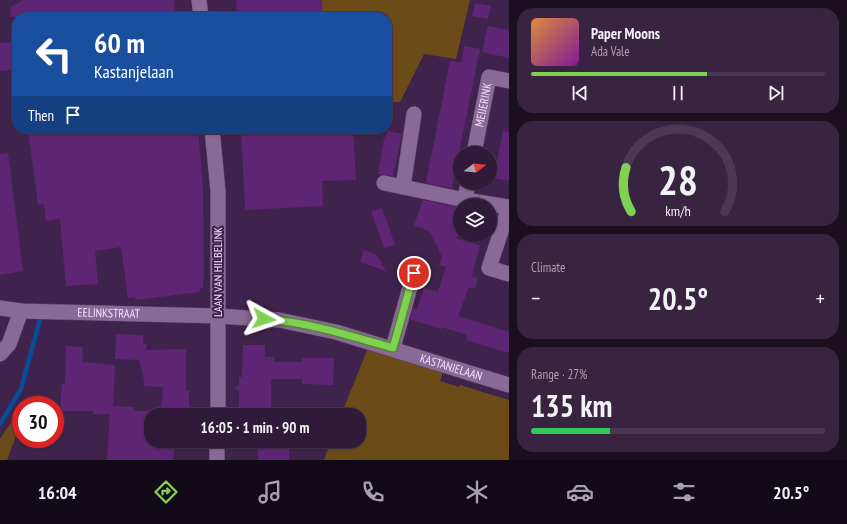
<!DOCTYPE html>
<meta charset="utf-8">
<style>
:root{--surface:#301a39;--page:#382341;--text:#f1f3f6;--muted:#a8a1ae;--line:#4b3853;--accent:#80d051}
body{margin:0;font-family:"PT Sans Narrow",sans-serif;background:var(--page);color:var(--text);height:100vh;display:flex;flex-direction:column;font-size:15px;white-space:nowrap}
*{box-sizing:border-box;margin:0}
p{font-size:13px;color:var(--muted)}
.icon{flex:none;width:22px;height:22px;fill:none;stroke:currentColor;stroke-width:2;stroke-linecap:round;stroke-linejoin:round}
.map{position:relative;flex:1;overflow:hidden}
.details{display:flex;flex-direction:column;gap:8px;padding:8px;background:#1a0e1f;width:338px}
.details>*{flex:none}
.banner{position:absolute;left:12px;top:12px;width:380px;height:122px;border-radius:16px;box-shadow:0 1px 3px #0004,0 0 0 1px var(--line);background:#1a4fa0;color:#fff;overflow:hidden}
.needle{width:26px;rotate:74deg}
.buttons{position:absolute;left:453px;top:146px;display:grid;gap:8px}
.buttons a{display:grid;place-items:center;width:44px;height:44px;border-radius:50%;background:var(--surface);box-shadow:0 1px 3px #0004,0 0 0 1px var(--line);font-size:20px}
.speed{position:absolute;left:12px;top:396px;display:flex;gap:8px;font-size:20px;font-weight:700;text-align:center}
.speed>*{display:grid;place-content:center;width:52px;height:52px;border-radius:50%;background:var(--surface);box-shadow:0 1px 3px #0004,0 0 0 1px var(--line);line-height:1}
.speed .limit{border:6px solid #d22;background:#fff;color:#111}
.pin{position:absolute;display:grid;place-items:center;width:34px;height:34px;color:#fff;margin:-17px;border:2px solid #fff;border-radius:50%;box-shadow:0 1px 4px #0007}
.me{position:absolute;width:44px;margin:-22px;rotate:95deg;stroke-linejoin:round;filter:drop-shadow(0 0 3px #0008)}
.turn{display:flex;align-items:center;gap:14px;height:84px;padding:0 16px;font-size:18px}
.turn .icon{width:52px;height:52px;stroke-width:2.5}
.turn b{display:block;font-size:28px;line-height:34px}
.then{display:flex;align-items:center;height:38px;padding:0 16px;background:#0003;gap:8px;font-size:15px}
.big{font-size:30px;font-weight:700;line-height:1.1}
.details .widget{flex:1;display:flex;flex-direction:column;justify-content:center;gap:6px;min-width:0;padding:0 14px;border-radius:16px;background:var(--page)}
.details .dial{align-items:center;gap:0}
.dial svg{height:104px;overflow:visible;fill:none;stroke:var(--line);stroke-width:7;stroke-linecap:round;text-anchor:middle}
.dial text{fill:var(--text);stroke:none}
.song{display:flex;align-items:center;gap:12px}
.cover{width:48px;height:48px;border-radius:6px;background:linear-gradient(135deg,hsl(30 70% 55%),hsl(290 70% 35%))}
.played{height:4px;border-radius:2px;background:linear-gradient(90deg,var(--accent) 60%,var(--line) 60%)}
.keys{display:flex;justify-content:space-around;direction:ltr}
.heat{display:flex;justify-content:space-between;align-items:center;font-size:22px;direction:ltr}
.charge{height:6px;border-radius:3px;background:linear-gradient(90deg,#34c759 27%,var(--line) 0)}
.trip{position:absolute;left:144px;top:408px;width:222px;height:40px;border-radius:16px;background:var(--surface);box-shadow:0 1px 3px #0004,0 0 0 1px var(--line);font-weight:700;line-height:40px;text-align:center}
.menu{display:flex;height:64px;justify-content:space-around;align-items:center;background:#130a17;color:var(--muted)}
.menu .icon{width:28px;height:28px}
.menu .active{color:var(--accent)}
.menu b{font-size:18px;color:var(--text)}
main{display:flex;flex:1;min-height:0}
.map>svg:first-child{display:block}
.green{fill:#6b4c18}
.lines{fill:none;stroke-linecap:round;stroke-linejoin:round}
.stream{stroke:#084d98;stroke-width:4.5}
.building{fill:#5f2575}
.minor-casing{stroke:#573e61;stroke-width:16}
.minor{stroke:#896996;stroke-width:15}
.route-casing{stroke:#538735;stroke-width:10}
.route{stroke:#80d051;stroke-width:7}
.labels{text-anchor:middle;stroke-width:4;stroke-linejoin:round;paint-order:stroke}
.street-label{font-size:12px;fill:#f3e1fa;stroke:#40234c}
</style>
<main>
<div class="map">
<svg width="509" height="460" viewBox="0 0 509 460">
<rect width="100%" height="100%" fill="#40234c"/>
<path class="green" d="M 321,0 L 470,0 L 456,59 L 424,54 L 400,102 L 387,102 L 387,17 L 322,17 Z
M 368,348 L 443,372 L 440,381 L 459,387 L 460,385 L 509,400 L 509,460 L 324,460 L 331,441 L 359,441 L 359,415 L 341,415 Z
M 21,407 L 21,423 L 7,460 L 0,460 L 0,439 Z"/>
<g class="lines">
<path class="stream" d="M 0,424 L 21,389 L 40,319"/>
</g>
<path class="building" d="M 24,0 L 174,0 L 175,17 L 11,17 L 10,7 Z
M 236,0 L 322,0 L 323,17 L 237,17 Z
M 475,3 L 491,6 L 488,19 L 472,16 Z
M 488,26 L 509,30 L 509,58 L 482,52 Z
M 17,41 L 17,69 L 0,71 L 0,43 Z
M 464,46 L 480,49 L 452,188 L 426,183 L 450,61 L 461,63 Z
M 28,129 L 198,129 L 203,189 L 204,275 L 203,288 L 200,289 L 200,292 L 135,300 L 135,297 L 128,298 L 121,247 L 95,251 L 98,284 L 66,286 L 60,219 L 46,221 L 44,204 L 38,205 Z
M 241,129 L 353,129 L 356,180 L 322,181 L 323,206 L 245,210 Z
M 388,131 L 402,134 L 393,176 L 378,174 L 384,139 Z
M 503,131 L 509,132 L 509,181 L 494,178 Z
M 8,153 L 23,271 L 0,275 L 0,154 Z
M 423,200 L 459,208 L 460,235 L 455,238 L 480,245 L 472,276 L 478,278 L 475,289 L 469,287 L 458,316 L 509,332 L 509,353 L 466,340 L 467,335 L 442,327 L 441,329 L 410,319 L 413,308 L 417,310 L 424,288 L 438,292 L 446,267 L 439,265 L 442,257 L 430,232 L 414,225 Z
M 382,208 L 395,245 L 384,248 L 371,211 Z
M 364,250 L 377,255 L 386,271 L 360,262 Z
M 116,334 L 143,335 L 143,344 L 147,344 L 146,350 L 186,349 L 186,391 L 189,391 L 189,410 L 186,410 L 186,414 L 161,414 L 163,387 L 144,386 L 144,380 L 139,360 L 115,359 Z
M 243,345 L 265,345 L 265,357 L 274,357 L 274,362 L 302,362 L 302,358 L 334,358 L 333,385 L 302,384 L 302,379 L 271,379 L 271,408 L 239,407 L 239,391 L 234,388 L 239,385 L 239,377 L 242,377 Z
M 66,346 L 83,347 L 82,362 L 115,365 L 113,406 L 134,407 L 134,411 L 151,411 L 151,441 L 175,441 L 173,460 L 107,460 L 110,414 L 93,414 L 93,411 L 61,411 L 61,390 L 62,390 L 62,384 L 65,384 Z
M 258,444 L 289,444 L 289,460 L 258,460 Z"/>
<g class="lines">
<g class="minor-casing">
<g id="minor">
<path d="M 199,0 L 201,17"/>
<path d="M 212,129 L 218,191 L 218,415"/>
<path id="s1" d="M 474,153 L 489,77 L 509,81"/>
<path d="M 384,183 L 465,200"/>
<path d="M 468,183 L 465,200 L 509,207"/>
<path d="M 403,187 L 414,114"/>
<path d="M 509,207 L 489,268 L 509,274"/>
<path id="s2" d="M 0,308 L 21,311 L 218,316 L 279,320 L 336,332 L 509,385"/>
<path d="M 393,348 L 414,273"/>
<path d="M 0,354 L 9,344 L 21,311"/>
<path d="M 217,460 L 217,441"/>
</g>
</g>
<use href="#minor" class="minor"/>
</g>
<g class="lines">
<g class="route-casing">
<path id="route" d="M 264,319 C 308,322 351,336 393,348 L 414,273"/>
</g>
<use href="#route" class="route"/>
</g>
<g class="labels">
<g class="street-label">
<text dy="4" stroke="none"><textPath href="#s1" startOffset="49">MEIJERINK</textPath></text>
<text transform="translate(218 272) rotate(-90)" y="4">LAAN VAN HILBELINK</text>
<text dy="4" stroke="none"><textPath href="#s2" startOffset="109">EELINKSTRAAT</textPath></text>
<text dy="4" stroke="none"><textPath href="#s2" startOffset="458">KASTANJELAAN</textPath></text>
</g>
</g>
</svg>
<div class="buttons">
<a><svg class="needle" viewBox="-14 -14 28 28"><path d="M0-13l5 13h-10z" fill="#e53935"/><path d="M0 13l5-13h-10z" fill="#a8a1ae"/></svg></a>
<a><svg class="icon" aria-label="layers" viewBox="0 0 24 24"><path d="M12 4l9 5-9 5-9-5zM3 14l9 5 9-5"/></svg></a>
</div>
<div class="speed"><div class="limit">30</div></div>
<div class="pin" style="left:414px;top:273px;background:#d93025"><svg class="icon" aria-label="arrive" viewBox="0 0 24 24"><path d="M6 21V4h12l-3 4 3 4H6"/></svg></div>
<svg class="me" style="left:264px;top:319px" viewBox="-20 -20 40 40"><path d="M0-17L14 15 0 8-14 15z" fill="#80d051" stroke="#fff" stroke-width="4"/></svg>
<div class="trip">16:05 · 1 min · 90 m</div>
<div class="banner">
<div class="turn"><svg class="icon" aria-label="left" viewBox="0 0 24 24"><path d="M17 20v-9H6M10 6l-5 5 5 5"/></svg><div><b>60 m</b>Kastanjelaan</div></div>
<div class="then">Then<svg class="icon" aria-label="arrive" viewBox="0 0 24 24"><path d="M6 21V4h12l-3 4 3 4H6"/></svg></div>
</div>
</div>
<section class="details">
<div class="widget">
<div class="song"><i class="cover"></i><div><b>Paper Moons</b><p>Ada Vale</p></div></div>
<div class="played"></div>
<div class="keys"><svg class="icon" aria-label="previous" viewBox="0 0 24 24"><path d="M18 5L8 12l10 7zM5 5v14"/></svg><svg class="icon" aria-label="pause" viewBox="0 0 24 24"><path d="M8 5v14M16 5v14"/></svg><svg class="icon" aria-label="next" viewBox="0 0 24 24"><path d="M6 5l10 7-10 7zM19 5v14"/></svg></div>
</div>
<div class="widget dial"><svg viewBox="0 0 100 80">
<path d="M14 69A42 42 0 1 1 86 69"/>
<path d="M14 69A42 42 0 0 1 10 35" stroke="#80d051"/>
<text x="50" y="56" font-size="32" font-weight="700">28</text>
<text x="50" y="72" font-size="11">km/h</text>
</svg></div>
<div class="widget"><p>Climate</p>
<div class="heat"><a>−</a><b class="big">20.5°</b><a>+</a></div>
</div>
<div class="widget"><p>Range · 27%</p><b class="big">135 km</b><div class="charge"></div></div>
</section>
</main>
<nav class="menu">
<b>16:04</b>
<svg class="icon active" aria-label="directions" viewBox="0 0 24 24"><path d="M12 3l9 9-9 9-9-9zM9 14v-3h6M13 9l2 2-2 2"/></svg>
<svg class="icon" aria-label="music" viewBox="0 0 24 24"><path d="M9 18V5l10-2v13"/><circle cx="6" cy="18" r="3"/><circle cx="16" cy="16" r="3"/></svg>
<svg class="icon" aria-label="phone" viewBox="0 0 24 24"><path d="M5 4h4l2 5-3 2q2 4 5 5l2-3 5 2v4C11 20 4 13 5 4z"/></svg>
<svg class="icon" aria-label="climate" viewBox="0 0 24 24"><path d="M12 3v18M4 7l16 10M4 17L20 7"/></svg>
<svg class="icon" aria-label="car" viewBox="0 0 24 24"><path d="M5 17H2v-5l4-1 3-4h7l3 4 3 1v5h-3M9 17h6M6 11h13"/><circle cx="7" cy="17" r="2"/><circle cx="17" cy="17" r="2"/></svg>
<svg class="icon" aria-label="filters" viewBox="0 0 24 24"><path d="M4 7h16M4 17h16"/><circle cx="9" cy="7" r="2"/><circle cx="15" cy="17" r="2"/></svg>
<b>20.5°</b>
</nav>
